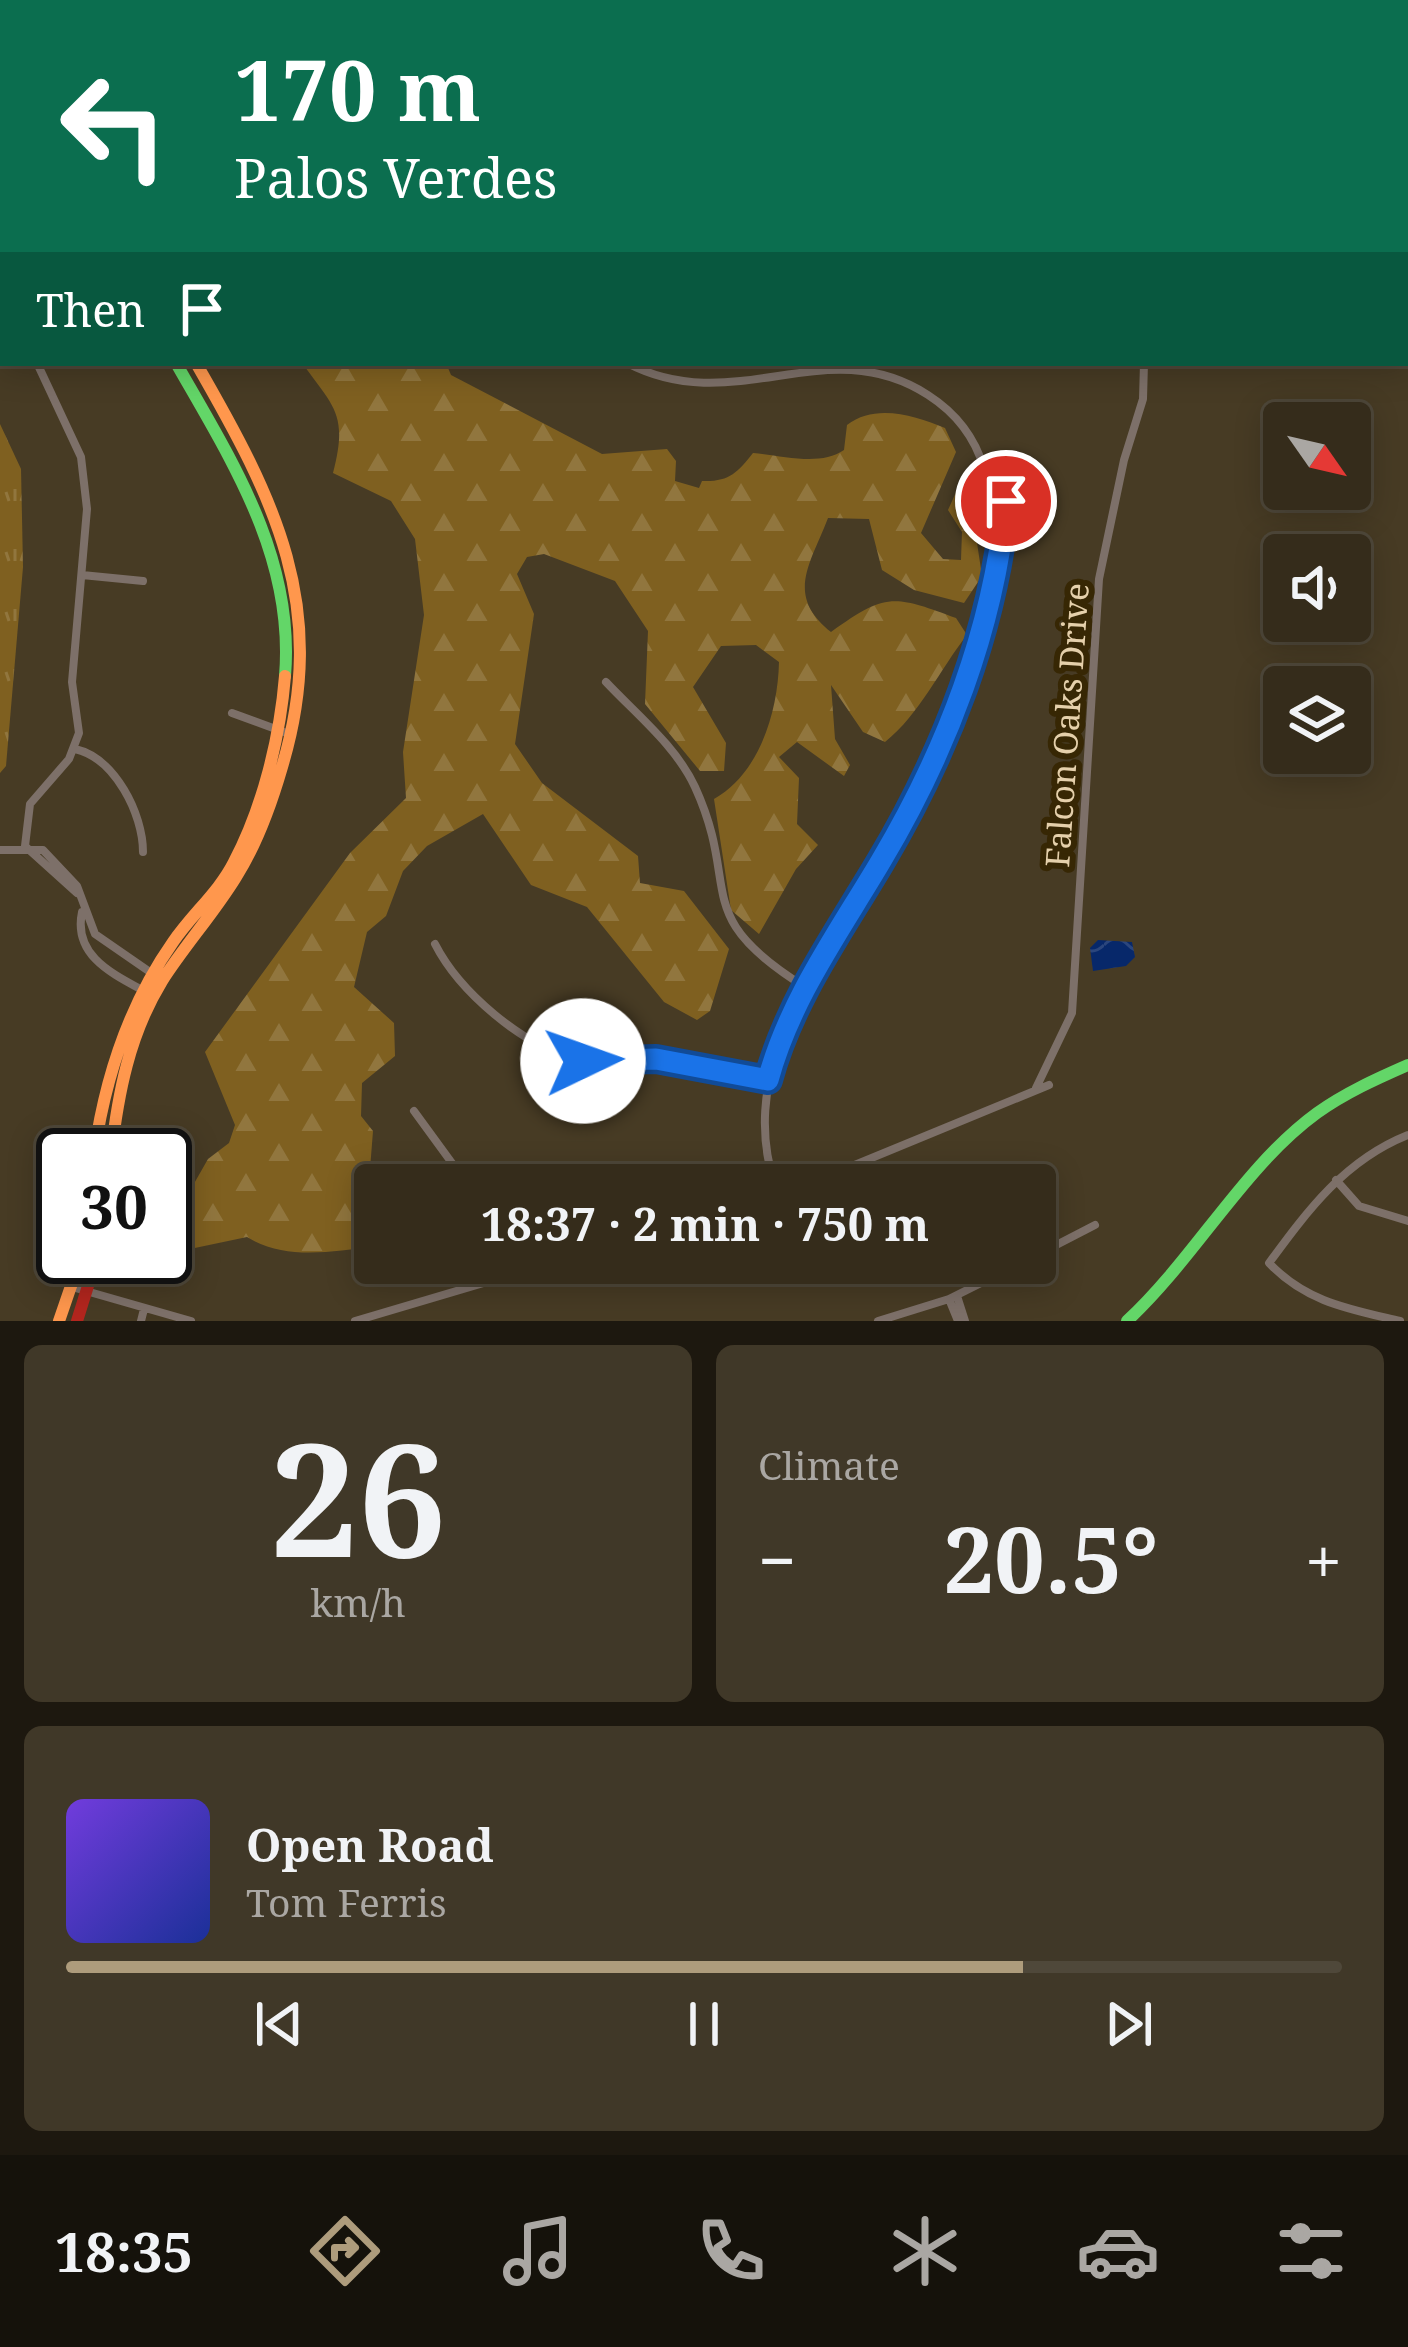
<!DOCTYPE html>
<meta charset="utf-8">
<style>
:root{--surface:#352c1b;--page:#403828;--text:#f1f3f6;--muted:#aaa7a3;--line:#4f483a;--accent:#ae9c7c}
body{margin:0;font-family:"Noto Serif",serif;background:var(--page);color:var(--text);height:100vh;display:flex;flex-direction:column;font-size:45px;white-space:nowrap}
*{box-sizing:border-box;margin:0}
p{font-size:39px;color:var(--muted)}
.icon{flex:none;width:66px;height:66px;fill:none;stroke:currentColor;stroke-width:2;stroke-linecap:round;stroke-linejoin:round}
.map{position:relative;height:1321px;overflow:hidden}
.sheet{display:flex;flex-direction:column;gap:24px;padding:24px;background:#1d180f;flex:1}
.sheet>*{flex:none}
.banner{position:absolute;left:0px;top:0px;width:1410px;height:366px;box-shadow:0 6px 30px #0003,0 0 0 3px var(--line);background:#0b6e4f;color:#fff;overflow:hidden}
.needle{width:78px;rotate:124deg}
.tools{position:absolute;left:1263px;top:402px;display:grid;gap:24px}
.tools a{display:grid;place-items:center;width:108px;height:108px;border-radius:12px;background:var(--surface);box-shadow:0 6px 30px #0003,0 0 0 3px var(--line);font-size:60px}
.speed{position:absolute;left:36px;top:1128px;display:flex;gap:24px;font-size:60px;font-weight:700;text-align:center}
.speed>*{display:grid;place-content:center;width:156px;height:156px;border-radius:50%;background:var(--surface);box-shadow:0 6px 30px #0003,0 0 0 3px var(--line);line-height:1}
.speed .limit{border:6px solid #111;border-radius:18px;background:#fff;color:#111}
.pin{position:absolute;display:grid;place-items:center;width:102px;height:102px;color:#fff;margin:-51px;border:6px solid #fff;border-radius:50%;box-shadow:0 3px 12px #0007}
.me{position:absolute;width:132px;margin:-66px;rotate:87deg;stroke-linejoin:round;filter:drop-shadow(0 0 9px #0008)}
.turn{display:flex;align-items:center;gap:42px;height:252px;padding:0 36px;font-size:54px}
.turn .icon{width:156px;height:156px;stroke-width:2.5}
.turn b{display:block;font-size:84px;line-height:102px}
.then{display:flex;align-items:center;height:114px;padding:0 36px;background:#0003;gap:24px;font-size:45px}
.big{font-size:90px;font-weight:700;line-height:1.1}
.sheet .tile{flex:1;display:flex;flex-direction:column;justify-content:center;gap:18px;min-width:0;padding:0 42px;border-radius:18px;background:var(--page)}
.sheet .dial{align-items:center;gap:0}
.dial b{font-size:156px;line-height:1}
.song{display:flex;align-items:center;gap:36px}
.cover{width:144px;height:144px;border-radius:18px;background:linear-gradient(135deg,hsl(260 70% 55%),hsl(230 70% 35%))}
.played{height:12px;border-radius:6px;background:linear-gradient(90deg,var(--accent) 75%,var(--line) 75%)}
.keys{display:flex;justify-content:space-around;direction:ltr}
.heat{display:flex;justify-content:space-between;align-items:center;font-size:66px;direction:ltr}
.sheet .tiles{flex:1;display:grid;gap:24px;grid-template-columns:1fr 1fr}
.tile:last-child{grid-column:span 2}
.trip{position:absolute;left:354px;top:1164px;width:702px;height:120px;border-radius:12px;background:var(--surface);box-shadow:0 6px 30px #0003,0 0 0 3px var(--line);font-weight:700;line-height:120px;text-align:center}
.menu{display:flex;height:192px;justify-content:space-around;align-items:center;background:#15120b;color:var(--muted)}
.menu .icon{width:84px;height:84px}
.menu .current{color:var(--accent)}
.menu b{font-size:54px;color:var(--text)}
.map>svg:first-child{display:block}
.grass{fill:url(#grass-tufts)}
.forest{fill:url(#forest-firs)}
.water{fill:url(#water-waves)}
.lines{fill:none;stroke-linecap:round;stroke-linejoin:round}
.stream{stroke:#07286a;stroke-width:3}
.street{stroke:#7d7069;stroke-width:8}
.fast{stroke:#63d668;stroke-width:12}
.slow{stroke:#ff974d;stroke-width:12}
.jam{stroke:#b3261e;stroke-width:12}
.route-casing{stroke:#114b97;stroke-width:30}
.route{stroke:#1a73e8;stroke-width:21}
.labels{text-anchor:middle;stroke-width:12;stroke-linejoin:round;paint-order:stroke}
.street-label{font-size:33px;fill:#e5d0ab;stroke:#372704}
</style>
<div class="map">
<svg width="1408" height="1321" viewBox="0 0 1408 1321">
<defs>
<pattern id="grass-tufts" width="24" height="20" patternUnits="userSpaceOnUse" patternTransform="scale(3)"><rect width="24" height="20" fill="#7f6020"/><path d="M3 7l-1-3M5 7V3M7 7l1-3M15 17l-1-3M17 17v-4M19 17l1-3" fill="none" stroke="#91763e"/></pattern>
<pattern id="forest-firs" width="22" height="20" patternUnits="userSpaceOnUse" patternTransform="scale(3)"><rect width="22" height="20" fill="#7f6020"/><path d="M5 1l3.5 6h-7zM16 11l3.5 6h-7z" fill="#91763e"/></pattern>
<pattern id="water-waves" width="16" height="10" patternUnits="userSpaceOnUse" patternTransform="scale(3)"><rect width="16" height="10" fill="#07286a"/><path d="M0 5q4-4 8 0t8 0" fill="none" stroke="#2b467d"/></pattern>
</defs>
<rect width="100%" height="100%" fill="#473b24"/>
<path class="grass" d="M 0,424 L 21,469 L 23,567 L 6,766 L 0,773 Z"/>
<path class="forest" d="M 47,0 L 302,0 L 306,3 L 50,3 Z
M 302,363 L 446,363 L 451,375 L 602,454 L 667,449 L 676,461 L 675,481 L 699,488 L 702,481 C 729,482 737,473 753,453 C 781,455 820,467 844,450 L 847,425 C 876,403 915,416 945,428 L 956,452 L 921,533 L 943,559 L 961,560 L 962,532 L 948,510 L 966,470 L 982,576 L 964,603 L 914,590 L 882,570 L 869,519 L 828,518 C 810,565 785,595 831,632 C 886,592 894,595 956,618 L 967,635 C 940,669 920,714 885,742 L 863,732 L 831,685 L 835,739 L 850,765 L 844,776 L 797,742 L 779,757 L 799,778 L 797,824 L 818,845 L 796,869 L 759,934 L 731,910 L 714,799 C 759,774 778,712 779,662 L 756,645 L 721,646 L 693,687 L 726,743 L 724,771 L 700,771 L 645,704 L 648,631 L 615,581 L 544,554 L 527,557 L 517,574 L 534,614 L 515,744 L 542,783 L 638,856 L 640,883 L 684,891 L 729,949 L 710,1011 L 697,1020 L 664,1002 L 587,907 L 531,885 L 483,814 L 427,846 L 403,871 L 386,916 L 367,932 L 354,987 L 394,1023 L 395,1056 L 362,1083 L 361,1116 L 373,1131 L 370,1169 L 406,1185 L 375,1185 L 375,1247 C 331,1251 286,1261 247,1237 L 190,1249 L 176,1240 L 171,1224 L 208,1159 L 229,1143 L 235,1125 L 205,1052 L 350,853 L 406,798 L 403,752 L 424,615 L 415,539 L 391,501 L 333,473 C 348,415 335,408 302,363 Z"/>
<path class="water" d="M 1098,940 L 1132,942 L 1135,957 L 1126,966 L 1093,971 L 1090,948 Z"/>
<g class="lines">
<path class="stream" d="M 1354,3 L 1355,0"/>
<path class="street" d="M 620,3 L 620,0
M 627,363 C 736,420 826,329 928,395 C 995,438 992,501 993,573
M 82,575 L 143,581
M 606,682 C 637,715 676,746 695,787 C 742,890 688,914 805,987
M 232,713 L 292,735
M 75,749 C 115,758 143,814 143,852
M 25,846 L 30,804 L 69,759 L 79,733 L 72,682 L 87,509 L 81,457 L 37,363
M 26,847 L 77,893
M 0,850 L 43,850 L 77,886 L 95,934 L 163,981
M 82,912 C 73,955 111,973 144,991
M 435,944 C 459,991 522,1046 576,1059 C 596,1064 619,1056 640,1057 C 684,1059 726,1070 768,1080
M 1036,1088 L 1072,1013 L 1099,579 L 1124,460 L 1143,399 L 1144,363
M 414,1111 L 468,1185
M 1336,1180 L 1359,1206 L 1408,1221
M 775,1185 C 758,1135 764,1086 781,1036 L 937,752 L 987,625 L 1006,501 L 991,479
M 806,1185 L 1049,1085
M 1035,1256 L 1095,1225
M 498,1263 L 503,1277
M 72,1287 L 191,1321
M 957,1296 L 965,1321
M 949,1299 L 958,1321
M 141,1321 L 144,1309
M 355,1321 L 551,1263
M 878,1321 L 949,1299 L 1021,1263
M 1400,1321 C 1349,1309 1306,1302 1269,1263 C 1308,1210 1345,1160 1408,1135"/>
<path class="fast" d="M 0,56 L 3,59
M 0,73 L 3,77
M 176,363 C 232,461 295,558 285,676
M 1127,1321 C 1195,1258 1244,1166 1317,1113 C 1345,1093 1376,1079 1408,1065"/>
<path class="slow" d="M 94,1155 C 105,1077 128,1006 173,942 C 192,914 219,892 234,862 C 263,807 280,737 285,676
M 111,1155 C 118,1094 129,1035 162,981 C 185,945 214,913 236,877 C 257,844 271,805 282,767 C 330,607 275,500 196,363
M 59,1321 L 81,1257"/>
<path class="jam" d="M 77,1321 L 97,1257"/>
</g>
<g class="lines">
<g class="route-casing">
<path id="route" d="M 583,1061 L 656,1059 L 768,1080 C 790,999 839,932 881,861 C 946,752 994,628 1006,501"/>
</g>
<use href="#route" class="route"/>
</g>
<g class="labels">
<g class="street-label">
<text transform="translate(1067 725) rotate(-86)" y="12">Falcon Oaks Drive</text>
</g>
</g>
</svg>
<div class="tools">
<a><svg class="needle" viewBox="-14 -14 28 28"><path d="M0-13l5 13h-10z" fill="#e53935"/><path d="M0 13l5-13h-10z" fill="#aaa7a3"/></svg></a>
<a><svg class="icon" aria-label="sound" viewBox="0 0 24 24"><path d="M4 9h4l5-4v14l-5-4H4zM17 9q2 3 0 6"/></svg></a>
<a><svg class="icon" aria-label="layers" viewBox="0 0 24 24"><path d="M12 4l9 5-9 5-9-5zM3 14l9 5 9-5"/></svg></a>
</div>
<div class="speed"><div class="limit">30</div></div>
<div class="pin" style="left:1006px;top:501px;background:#d93025"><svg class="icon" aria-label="arrive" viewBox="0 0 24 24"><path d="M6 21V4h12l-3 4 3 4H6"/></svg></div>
<svg class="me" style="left:583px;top:1061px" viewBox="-20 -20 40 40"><circle r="19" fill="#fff"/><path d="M0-13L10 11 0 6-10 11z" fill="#1a73e8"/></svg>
<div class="trip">18:37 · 2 min · 750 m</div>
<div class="banner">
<div class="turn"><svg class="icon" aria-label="left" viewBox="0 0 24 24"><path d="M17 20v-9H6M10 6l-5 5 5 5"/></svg><div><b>170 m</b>Palos Verdes</div></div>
<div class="then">Then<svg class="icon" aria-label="arrive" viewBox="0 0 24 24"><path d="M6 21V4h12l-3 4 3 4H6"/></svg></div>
</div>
</div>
<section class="sheet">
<div class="tiles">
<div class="tile dial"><b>26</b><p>km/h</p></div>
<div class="tile"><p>Climate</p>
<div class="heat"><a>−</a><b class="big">20.5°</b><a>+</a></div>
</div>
<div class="tile">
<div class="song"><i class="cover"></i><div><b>Open Road</b><p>Tom Ferris</p></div></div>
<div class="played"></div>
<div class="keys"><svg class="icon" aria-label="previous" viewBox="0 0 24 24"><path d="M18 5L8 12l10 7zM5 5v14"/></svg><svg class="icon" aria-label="pause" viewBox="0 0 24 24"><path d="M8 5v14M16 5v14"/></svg><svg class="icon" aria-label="next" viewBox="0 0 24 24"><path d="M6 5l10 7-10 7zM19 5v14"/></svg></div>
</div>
</div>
</section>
<nav class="menu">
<b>18:35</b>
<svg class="icon current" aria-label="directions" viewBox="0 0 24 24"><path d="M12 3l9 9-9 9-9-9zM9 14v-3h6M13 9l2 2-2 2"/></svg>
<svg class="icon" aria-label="music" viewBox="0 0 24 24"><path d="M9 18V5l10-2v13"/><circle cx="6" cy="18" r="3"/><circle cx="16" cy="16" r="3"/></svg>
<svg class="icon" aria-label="phone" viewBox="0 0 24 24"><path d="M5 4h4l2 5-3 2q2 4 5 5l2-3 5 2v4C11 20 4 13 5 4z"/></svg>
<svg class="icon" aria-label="climate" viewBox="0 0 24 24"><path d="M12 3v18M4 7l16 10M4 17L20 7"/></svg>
<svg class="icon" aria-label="car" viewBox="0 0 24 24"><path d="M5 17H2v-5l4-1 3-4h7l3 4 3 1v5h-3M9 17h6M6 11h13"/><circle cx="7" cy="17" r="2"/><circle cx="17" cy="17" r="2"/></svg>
<svg class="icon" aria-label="filters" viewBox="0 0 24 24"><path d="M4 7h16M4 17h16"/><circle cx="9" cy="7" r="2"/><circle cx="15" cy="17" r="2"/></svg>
</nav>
